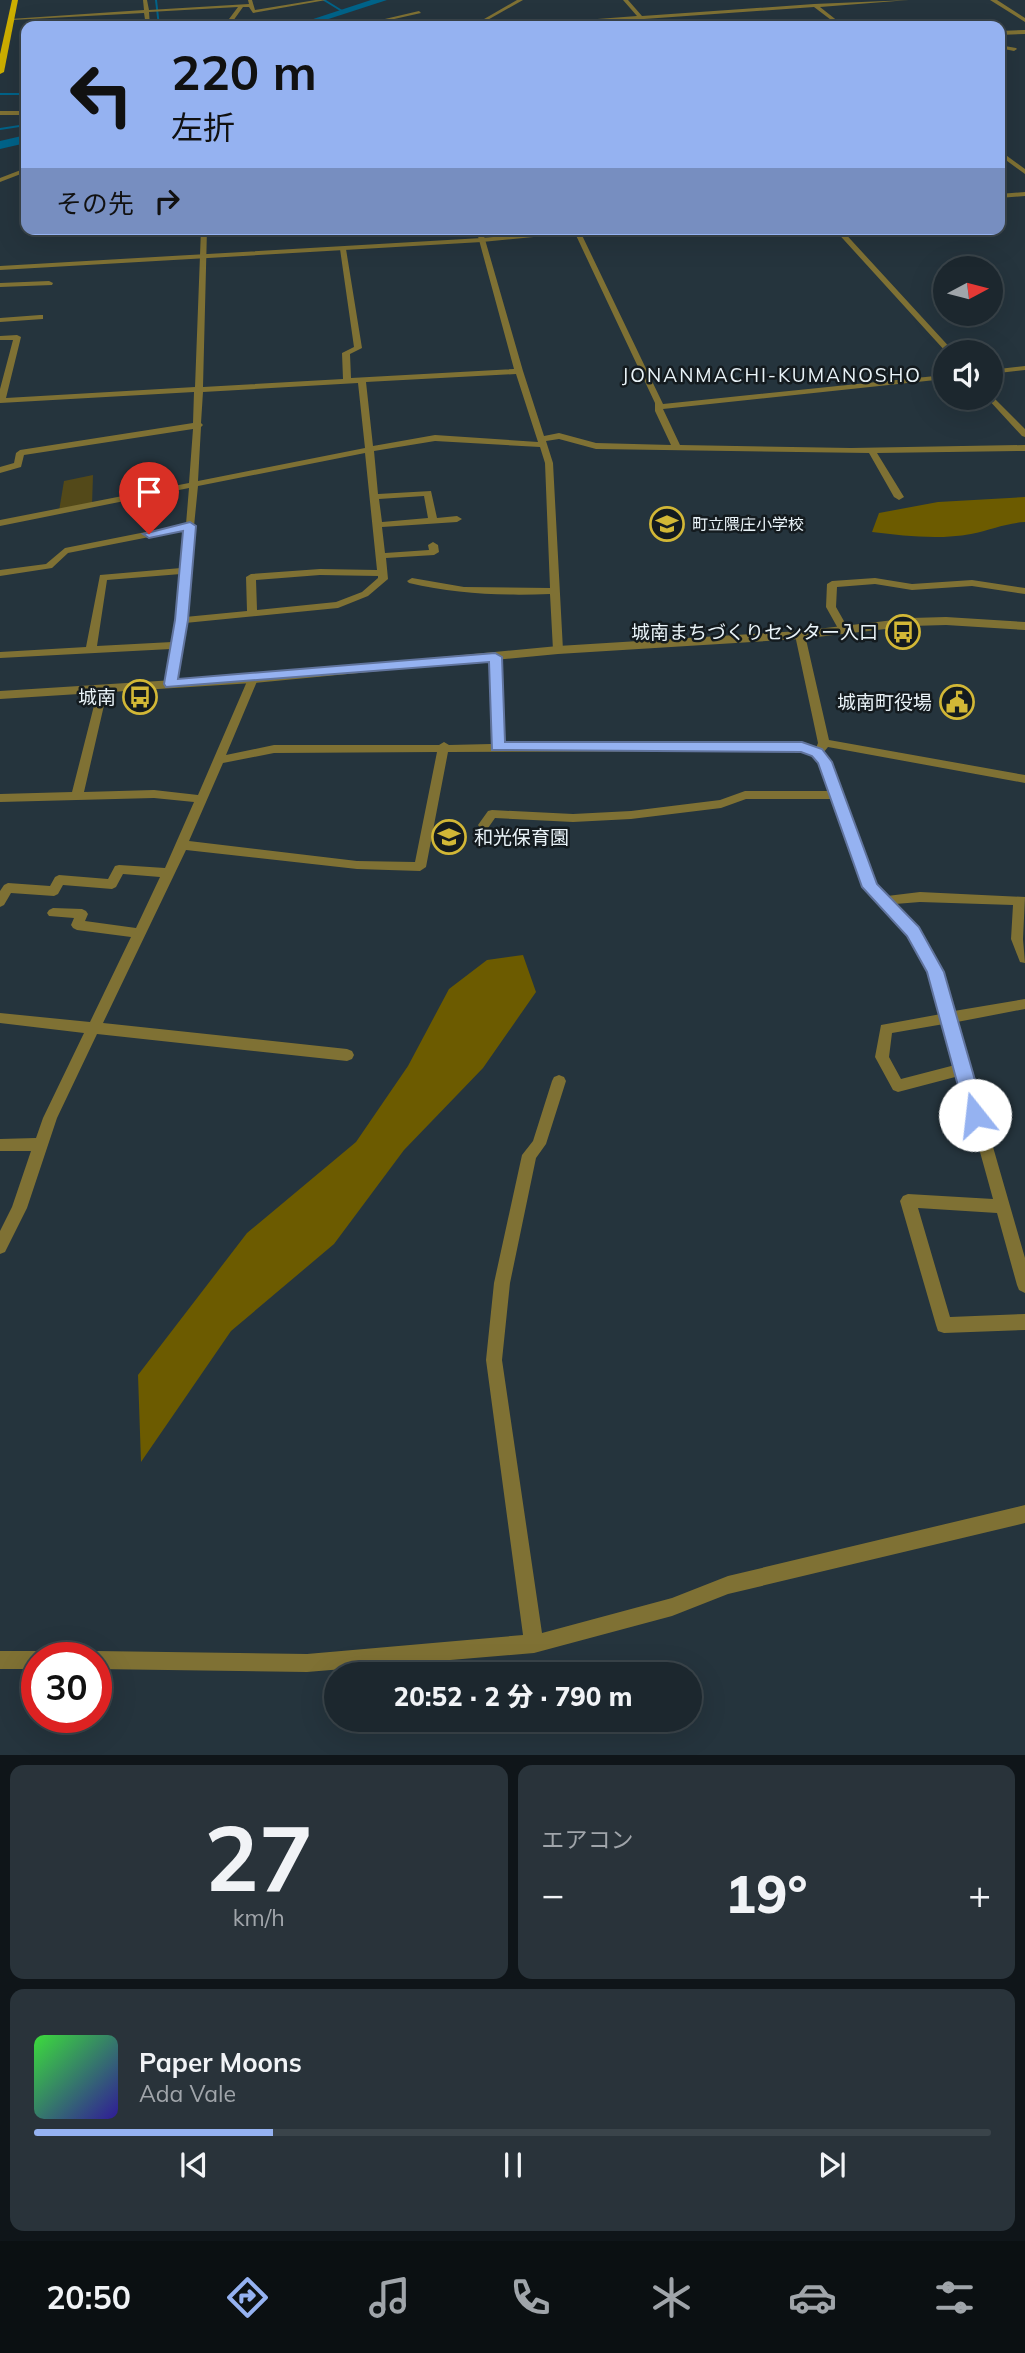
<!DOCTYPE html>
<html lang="ja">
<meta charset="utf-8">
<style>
:root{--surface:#1c272e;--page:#29333a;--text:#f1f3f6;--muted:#a0a5aa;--line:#3a444a;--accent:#95b2f1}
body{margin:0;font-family:Mulish,"Noto Sans JP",sans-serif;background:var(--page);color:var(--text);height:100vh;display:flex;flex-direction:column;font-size:26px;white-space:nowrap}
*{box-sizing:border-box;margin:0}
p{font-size:23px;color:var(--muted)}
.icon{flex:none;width:38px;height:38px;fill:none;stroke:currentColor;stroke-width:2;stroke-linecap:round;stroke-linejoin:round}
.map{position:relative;height:1755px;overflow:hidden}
.side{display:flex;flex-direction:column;gap:10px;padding:10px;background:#0f1519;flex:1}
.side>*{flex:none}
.top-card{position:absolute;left:21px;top:21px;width:984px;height:214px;border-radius:14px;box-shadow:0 7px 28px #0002,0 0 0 2px var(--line);background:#95b2f1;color:#111;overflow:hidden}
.needle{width:46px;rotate:83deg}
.tools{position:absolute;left:933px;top:256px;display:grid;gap:14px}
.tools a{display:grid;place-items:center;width:70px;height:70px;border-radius:50%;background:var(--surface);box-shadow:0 7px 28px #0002,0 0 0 2px var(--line);font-size:35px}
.speed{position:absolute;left:21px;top:1642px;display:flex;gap:14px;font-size:35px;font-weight:700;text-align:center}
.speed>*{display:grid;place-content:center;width:91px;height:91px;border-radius:50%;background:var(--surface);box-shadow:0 7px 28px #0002,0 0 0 2px var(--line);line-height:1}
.speed .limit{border:10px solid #d22;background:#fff;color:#111}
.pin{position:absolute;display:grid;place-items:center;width:60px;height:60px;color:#fff;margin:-72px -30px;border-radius:50% 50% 50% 0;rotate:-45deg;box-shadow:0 0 7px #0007}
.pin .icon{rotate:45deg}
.me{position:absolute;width:77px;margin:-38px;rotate:344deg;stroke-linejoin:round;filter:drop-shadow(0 0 5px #0008)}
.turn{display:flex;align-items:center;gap:24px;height:147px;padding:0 35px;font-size:32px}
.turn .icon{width:91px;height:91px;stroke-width:2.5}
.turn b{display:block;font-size:49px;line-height:60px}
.then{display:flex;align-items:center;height:66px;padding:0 35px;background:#0003;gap:14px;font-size:26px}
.big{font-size:52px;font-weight:800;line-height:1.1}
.side .tile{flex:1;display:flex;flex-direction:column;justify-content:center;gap:10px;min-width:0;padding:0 24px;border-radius:14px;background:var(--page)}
.side .dial{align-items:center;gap:0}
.dial b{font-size:91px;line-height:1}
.song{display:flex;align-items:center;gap:21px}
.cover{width:84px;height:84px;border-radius:10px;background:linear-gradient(135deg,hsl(120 70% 55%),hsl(250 70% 35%))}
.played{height:7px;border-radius:4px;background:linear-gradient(90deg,var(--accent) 25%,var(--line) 25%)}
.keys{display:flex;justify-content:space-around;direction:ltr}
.heat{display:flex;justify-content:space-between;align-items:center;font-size:38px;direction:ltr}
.side .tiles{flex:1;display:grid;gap:10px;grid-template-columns:1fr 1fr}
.tile:last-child{grid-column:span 2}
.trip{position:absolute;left:324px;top:1662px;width:378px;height:70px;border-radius:35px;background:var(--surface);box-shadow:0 7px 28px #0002,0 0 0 2px var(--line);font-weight:800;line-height:70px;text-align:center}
.tab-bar{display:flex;height:112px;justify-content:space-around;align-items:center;background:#0b1012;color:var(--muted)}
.tab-bar .icon{width:49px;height:49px}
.tab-bar .active{color:var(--accent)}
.tab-bar b{font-size:32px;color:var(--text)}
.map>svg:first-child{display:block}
.green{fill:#534919}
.forest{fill:#6c5b00}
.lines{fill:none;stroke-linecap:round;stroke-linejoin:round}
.stream{stroke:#006389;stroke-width:2}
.river{fill:#006389;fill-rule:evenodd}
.minor{fill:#7f7134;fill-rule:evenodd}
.tertiary{fill:#7f7134;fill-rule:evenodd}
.primary{fill:#ccae00;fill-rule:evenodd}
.route{fill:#95b2f1;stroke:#61749d;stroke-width:2}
.labels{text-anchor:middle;stroke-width:5;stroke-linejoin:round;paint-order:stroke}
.far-poi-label{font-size:16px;fill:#e9f3f8;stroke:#141b1f;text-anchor:start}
.far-quarter-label{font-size:19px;letter-spacing:2px;fill:#e9f3f8;stroke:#141b1f}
.poi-label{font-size:19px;fill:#e9f3f8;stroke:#141b1f;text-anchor:end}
</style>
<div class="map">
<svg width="1025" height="1755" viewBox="0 0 1025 1755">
<rect width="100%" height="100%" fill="#25343d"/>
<path class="green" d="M 93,475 L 92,505 L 59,511 L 64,481 Z"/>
<path class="forest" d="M 1025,497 L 1025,522 C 1006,523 990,530 971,534 C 938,540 905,536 872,532 L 879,513 L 938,502 Z
M 523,955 L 536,992 L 483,1068 L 404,1150 L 334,1244 L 231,1331 L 141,1462 L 138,1375 L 247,1233 L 356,1142 L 408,1066 L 449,989 L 487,960 Z"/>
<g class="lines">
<path class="stream" d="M 156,0 L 159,26
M 324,0 L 342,11
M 0,94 L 26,94
M 0,129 L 26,125"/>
<path class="river" d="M 371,0 L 387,0 L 307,26 L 292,26 Z
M 26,135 L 26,143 L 0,149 L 0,141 Z"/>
<path class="minor" d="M 143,0 L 147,0 L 149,10 L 249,4 L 248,0 L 252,0 L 255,10 L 316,0 L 326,0 L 253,13 L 249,7 L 243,7 L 233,21 L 201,26 L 229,19 L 238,7 L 149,12 L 150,26 L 146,26 L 144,13 L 12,20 L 10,19 L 144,10 Z
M 517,0 L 523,0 L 477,26 L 472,26 Z
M 623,0 L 628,0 L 642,16 L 814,4 L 909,0 L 820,7 L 844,26 L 839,26 L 814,7 L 644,19 L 650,26 L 646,26 L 639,19 L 506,26 L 637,16 Z
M 419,11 L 421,13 L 363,26 L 355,26 Z
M 1025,30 L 1025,34 L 999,35 L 999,31 Z
M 999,45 L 1016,48 L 1017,49 L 1014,51 L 999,48 Z
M 0,111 L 26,111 L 26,115 L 0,115 Z
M 999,150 L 1025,169 L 1025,174 L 999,155 Z
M 26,168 L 26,172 L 0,182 L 0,178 Z
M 201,229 L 207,229 L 203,387 L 343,379 L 342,353 L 354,347 L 340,249 L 343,247 L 346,249 L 362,348 L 350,354 L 351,378 L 514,369 L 476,229 L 482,229 L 523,371 L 544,436 L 559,433 L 596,443 L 671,445 L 655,411 L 655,403 L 573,229 L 579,229 L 663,404 L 945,375 L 945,379 L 663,409 L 680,445 L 851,448 L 1025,445 L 1025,451 L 877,453 L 904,497 L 899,500 L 894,497 L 869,453 L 596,449 L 559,439 L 546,441 L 553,463 L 563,650 L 558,653 L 553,650 L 550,594 C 503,596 455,594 409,583 L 407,581 L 412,578 L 464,587 L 550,588 L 545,463 L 540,447 L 435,441 L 374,451 L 378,494 L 431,491 L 437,518 L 457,516 L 462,519 L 457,522 L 382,527 L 385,553 L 429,550 L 428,545 L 433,542 L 438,545 L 439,552 L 434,555 L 386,558 L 388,579 L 368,596 L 338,608 L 185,623 L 175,684 L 170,687 L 165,684 L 171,649 L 0,658 L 0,652 L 86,647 L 100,575 L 181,568 L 185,530 L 68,553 L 52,568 L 0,576 L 0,570 L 46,564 L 65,548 L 186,524 L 189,488 L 0,526 L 0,520 L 189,483 L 193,429 L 24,455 L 21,467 L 0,473 L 0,467 L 14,463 L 16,453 L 20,450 L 193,423 L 194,392 L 0,403 L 0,389 L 13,340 L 0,340 L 0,336 L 17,335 L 21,337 L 6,398 L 195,387 ZM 516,374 L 538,442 L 435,435 L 373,446 L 366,382 ZM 358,383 L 365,448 L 198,481 L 201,427 L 203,425 L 201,423 L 203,392 ZM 365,453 L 377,570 L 320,569 L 251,574 L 246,577 L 247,611 L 185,617 L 198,486 ZM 424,496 L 428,518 L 382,522 L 379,499 ZM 181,574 L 172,642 L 97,646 L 107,580 ZM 320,575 L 378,576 L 378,578 L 362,592 L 336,602 L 257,610 L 256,580 Z
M 834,229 L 841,229 L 954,352 L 946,352 Z
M 49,281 L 53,283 L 52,285 L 0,287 L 0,283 Z
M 40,315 L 43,315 L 43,319 L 0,322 L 0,318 Z
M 1025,366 L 1025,370 L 990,374 L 990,370 Z
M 990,394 L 1025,429 L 1025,437 L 1022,436 L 987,398 L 990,397 Z
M 875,578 L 912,584 L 972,580 L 1025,588 L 1025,594 L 972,586 L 912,590 L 875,584 L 837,587 L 836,607 L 849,630 L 844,633 L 840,632 L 826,607 L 827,584 L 832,581 Z
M 800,632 L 805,635 L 829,740 L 1025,775 L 1025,783 L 828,747 L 823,753 L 831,762 L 876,885 L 887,896 L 920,892 L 1025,897 L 1023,939 L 1025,963 L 1020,962 L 1011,939 L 1013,905 L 920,902 L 895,904 L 917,929 L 941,968 L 954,1011 L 1025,999 L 1025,1009 L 957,1022 L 1025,1258 L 1025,1293 L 1019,1290 L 1017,1285 L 997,1213 L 918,1208 L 950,1317 L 1025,1314 L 1025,1330 L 944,1333 L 938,1331 L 936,1325 L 900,1201 L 903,1196 L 908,1194 L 993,1199 L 959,1076 L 898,1092 L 893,1090 L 875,1057 L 881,1025 L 941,1014 L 930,973 L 909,935 L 865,887 L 833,799 L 746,799 L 721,808 L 631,819 L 573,822 L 495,818 L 488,828 L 480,828 L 478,825 L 488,811 L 492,810 L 573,814 L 631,811 L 720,800 L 745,791 L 830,791 C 823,771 822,759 801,751 L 448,752 L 426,867 L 420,871 L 357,869 L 186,850 L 103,1023 L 347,1049 L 352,1051 L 354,1055 L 352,1059 L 347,1061 L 97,1034 L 57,1118 L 27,1208 L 5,1252 L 0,1254 L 0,1231 L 12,1207 L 31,1151 L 0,1151 L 0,1139 L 36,1138 L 43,1118 L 84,1033 L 0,1023 L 0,1013 L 90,1022 L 131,937 L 77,930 L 73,928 L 71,925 L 74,918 L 49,916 L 47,913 L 49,910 L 53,908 L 82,909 L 86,911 L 88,914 L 85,921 L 136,928 L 160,877 L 123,874 L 116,887 L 112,889 L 63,885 L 58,894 L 54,896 L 11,893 L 4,905 L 0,907 L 0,891 L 4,885 L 8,883 L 50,886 L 55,877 L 59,875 L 108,879 L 115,866 L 119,865 L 165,868 L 194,802 L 154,798 L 0,802 L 0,794 L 72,792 L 99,686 L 103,685 L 108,688 L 84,792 L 154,790 L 198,795 L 248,679 L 253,676 L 258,679 L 226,755 L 274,745 L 439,745 L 444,742 L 449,745 L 491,744 L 490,657 L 495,654 L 500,657 L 502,744 L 802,743 L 816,748 L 818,743 L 795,635 ZM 437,752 L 415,862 L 357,861 L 189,841 L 223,763 L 274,753 ZM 944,1024 L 955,1065 L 901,1079 L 889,1057 L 892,1033 Z
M 559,1075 L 564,1077 L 566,1081 L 546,1144 L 536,1158 L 510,1283 L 502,1360 L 542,1633 L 672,1598 L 728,1576 L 1025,1505 L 1025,1523 L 728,1594 L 672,1616 L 534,1653 L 307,1672 L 96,1669 L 96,1657 L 88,1657 L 89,1653 L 96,1651 L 307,1654 L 523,1635 L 486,1360 L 494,1283 L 522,1155 L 533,1141 L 552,1081 L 554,1077 Z
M 0,1651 L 37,1651 L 44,1653 L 45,1657 L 37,1657 L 37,1669 L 0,1669 Z"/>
<path class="tertiary" d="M 990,0 L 997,0 L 1025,18 L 1025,22 Z
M 1025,192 L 1025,196 L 999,198 L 999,194 Z
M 581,229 L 615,229 L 482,242 L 0,270 L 0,266 L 482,238 Z
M 946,617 L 1025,622 L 1025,630 L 946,625 L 911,626 L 800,639 L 558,654 L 253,683 L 0,699 L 0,691 L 253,675 L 558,646 L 800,631 L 911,618 Z"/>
<path class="primary" d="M 12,0 L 18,0 L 4,72 L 0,74 L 0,54 Z"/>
</g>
<path class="route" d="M 190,522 L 196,526 L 188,620 L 178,679 L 495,653 L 502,657 L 505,742 L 802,742 L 822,749 L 832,762 L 877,884 L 919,927 L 944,972 L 985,1115 L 982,1121 L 975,1123 L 969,1121 L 966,1115 L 927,972 L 907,936 L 862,887 L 818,763 L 812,756 L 801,752 L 492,750 L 489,662 L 166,687 L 164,684 L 175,620 L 183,531 L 149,538 L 143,534 Z"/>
<defs>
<g id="school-ring" transform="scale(1.75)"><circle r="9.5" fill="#141b1f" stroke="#d2b736" stroke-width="1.5"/><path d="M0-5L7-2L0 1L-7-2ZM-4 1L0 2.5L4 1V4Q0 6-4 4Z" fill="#d2b736"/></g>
<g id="bus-ring" transform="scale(1.75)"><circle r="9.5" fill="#141b1f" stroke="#d2b736" stroke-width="1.5"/><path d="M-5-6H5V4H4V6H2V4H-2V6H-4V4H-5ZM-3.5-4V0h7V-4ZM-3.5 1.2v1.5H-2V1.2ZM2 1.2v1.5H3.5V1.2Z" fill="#d2b736"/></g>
<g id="civic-ring" transform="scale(1.75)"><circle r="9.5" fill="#141b1f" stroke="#d2b736" stroke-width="1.5"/><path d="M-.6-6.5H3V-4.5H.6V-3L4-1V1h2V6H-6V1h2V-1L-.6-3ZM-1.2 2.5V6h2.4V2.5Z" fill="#d2b736"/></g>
</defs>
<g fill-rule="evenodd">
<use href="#school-ring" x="667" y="524"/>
<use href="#bus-ring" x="903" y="632"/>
<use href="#bus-ring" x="140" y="697"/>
<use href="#civic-ring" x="957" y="702"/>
<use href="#school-ring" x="449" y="837"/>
</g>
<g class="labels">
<g class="far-poi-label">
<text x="692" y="530">町立隈庄小学校</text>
</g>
<g class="far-quarter-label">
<text x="772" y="382">JONANMACHI-KUMANOSHO</text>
</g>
<g class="poi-label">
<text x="878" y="639">城南まちづくりセンター入口</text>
<text x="116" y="704">城南</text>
<text x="932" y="709">城南町役場</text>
<text x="474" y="844" text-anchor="start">和光保育園</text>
</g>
</g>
</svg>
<div class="tools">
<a><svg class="needle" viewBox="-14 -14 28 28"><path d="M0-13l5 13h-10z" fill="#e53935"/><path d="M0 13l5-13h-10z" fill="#a0a5aa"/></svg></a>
<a><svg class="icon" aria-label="sound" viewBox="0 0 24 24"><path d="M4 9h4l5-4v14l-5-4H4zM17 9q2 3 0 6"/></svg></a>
</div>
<div class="speed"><div class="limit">30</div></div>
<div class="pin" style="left:149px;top:534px;background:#d93025"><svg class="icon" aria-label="arrive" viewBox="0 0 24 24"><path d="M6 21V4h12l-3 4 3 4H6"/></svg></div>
<svg class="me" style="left:975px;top:1115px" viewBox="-20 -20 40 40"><circle r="19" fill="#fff"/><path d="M0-13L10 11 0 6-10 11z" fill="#95b2f1"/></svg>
<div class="trip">20:52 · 2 分 · 790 m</div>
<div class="top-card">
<div class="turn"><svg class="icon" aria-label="left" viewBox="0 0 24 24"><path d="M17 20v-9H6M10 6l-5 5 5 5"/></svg><div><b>220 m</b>左折</div></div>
<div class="then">その先<svg class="icon" aria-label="right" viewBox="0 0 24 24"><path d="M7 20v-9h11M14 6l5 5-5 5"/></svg></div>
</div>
</div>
<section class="side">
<div class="tiles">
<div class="tile dial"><b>27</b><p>km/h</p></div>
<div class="tile"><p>エアコン</p>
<div class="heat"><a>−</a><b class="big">19°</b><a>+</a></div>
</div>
<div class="tile">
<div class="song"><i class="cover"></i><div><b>Paper Moons</b><p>Ada Vale</p></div></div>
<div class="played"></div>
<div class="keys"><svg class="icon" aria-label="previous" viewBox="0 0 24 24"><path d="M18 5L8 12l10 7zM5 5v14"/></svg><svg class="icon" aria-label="pause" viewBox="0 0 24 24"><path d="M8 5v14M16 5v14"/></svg><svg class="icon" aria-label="next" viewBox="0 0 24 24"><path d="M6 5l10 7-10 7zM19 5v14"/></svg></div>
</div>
</div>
</section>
<nav class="tab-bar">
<b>20:50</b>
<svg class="icon active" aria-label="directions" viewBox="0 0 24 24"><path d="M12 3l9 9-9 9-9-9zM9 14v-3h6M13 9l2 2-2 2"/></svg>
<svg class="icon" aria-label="music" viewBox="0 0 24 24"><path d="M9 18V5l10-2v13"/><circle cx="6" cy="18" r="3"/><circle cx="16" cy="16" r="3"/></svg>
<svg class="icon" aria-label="phone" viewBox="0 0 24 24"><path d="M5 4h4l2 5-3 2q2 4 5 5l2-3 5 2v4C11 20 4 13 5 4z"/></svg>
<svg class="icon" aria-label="climate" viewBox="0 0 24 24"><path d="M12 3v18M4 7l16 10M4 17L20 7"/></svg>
<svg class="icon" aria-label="car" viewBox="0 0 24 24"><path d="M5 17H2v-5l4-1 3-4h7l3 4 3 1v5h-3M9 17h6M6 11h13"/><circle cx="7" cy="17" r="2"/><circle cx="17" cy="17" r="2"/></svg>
<svg class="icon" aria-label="filters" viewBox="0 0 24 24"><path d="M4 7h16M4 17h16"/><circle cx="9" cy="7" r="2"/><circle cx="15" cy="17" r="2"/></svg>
</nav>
